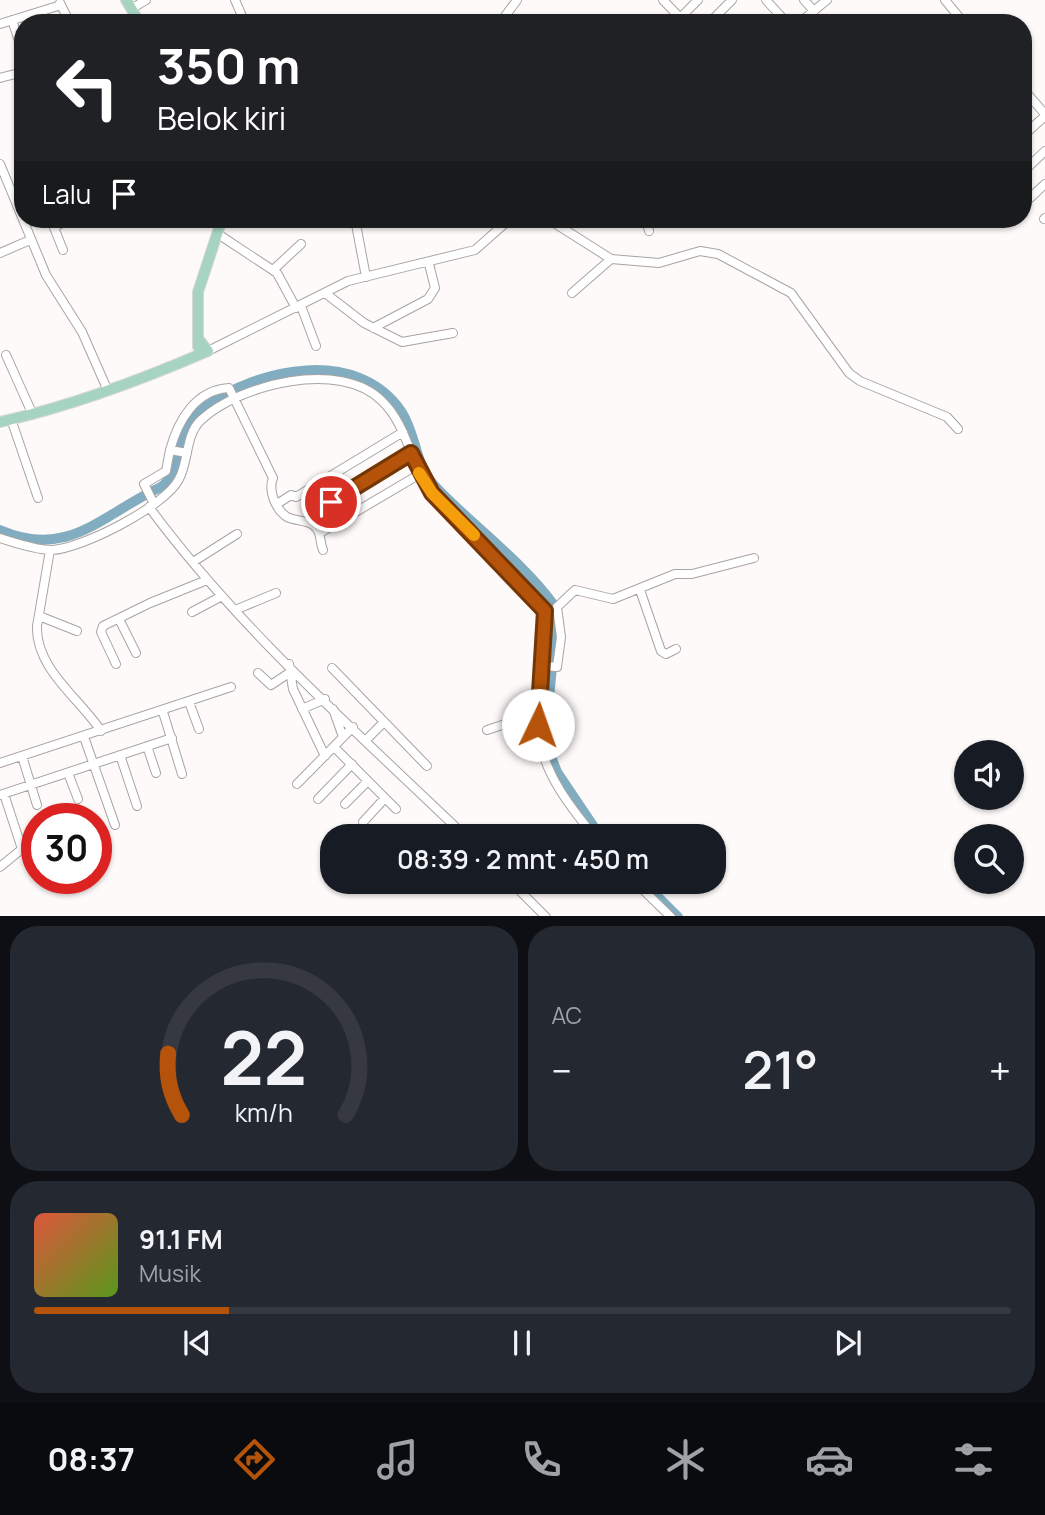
<!DOCTYPE html>
<html lang="id">
<meta charset="utf-8">
<style>
:root{--surface:#171b24;--page:#242831;--text:#f1f3f6;--muted:#9ea1a6;--line:#363941;--accent:#b45309}
body{margin:0;font-family:Manrope,sans-serif;background:var(--page);color:var(--text);height:100vh;display:flex;flex-direction:column;font-size:26px;white-space:nowrap}
*{box-sizing:border-box;margin:0}
p{font-size:23px;color:var(--muted)}
.icon{flex:none;width:38px;height:38px;fill:none;stroke:currentColor;stroke-width:2;stroke-linecap:round;stroke-linejoin:round}
.map{position:relative;height:916px;overflow:hidden}
.side{display:flex;flex-direction:column;gap:10px;padding:10px;background:#0d0f14;flex:1}
.side>*{flex:none}
.top-card{position:absolute;left:14px;top:14px;width:1018px;height:214px;border-radius:28px;box-shadow:0 2px 5px #0004;background:#202124;color:#fff;overflow:hidden}
.fabs{position:absolute;left:954px;top:740px;display:grid;gap:14px}
.fabs a{display:grid;place-items:center;width:70px;height:70px;border-radius:50%;background:var(--surface);box-shadow:0 2px 5px #0004;font-size:35px}
.speed{position:absolute;left:21px;top:803px;display:flex;gap:14px;font-size:35px;font-weight:700;text-align:center}
.speed>*{display:grid;place-content:center;width:91px;height:91px;border-radius:50%;background:var(--surface);box-shadow:0 2px 5px #0004;line-height:1}
.speed .limit{border:10px solid #d22;background:#fff;color:#111}
.pin{position:absolute;display:grid;place-items:center;width:60px;height:60px;color:#fff;margin:-30px;border:4px solid #fff;border-radius:50%;box-shadow:0 2px 7px #0007}
.me{position:absolute;width:77px;margin:-38px;rotate:3deg;stroke-linejoin:round;filter:drop-shadow(0 0 5px #0008)}
.turn{display:flex;align-items:center;gap:24px;height:147px;padding:0 28px;font-size:32px}
.turn .icon{width:91px;height:91px;stroke-width:2.5}
.turn b{display:block;font-size:49px;line-height:60px}
.then{display:flex;align-items:center;height:66px;padding:0 28px;background:#0003;gap:14px;font-size:26px}
.big{font-size:52px;font-weight:600;line-height:1.1}
.side .tile{flex:1;display:flex;flex-direction:column;justify-content:center;gap:10px;min-width:0;padding:0 24px;border-radius:28px;background:var(--page)}
.side .dial{align-items:center;gap:0}
.dial svg{height:182px;overflow:visible;fill:none;stroke:var(--line);stroke-width:7;stroke-linecap:round;text-anchor:middle}
.dial text{fill:var(--text);stroke:none}
.song{display:flex;align-items:center;gap:21px}
.cover{width:84px;height:84px;border-radius:10px;background:linear-gradient(135deg,hsl(10 70% 55%),hsl(90 70% 35%))}
.played{height:7px;border-radius:4px;background:linear-gradient(90deg,var(--accent) 20%,var(--line) 20%)}
.keys{display:flex;justify-content:space-around;direction:ltr}
.heat{display:flex;justify-content:space-between;align-items:center;font-size:38px;direction:ltr}
.side .tiles{flex:1;display:grid;gap:10px;grid-template-columns:1fr 1fr}
.tile:last-child{grid-column:span 2}
.trip{position:absolute;left:320px;top:824px;width:406px;height:70px;border-radius:28px;background:var(--surface);box-shadow:0 2px 5px #0004;font-weight:600;line-height:70px;text-align:center}
.dock{display:flex;height:112px;justify-content:space-around;align-items:center;background:#090b0e;color:var(--muted)}
.dock .icon{width:49px;height:49px}
.dock .on{color:var(--accent)}
.dock b{font-size:32px;color:var(--text)}
.map>svg:first-child{display:block}
.lines{fill:none;stroke-linecap:round;stroke-linejoin:round}
.river{stroke:#82adc0;stroke-width:10}
.minor-casing{stroke:#a8a4a3;stroke-width:10}
.major-casing{stroke:#d7d7d7;stroke-width:12}
.minor{stroke:#fff;stroke-width:8}
.major{stroke:#a6d4c0;stroke-width:10}
.route-casing{stroke:#753606;stroke-width:18}
.route{stroke:#b45309;stroke-width:12}
.slow{stroke:#f59e0b;stroke-width:12}
</style>
<div class="map">
<svg width="1045" height="917" viewBox="0 0 1045 917">
<rect width="100%" height="100%" fill="#fefaf9"/>
<g class="lines">
<path class="river" d="M 0,530 C 69,560 102,514 161,487 C 184,472 172,431 205,407 C 258,368 357,347 401,411 C 416,433 415,464 433,484 C 469,523 522,561 553,604 L 554,645 L 545,741 L 557,772 L 600,836
M 643,882 L 678,917"/>
<g class="minor-casing">
<path id="minor" d="M 235,0 L 245,23
M 663,0 L 685,23
M 766,0 L 787,23
M 804,0 L 814,11
M 945,0 L 964,23
M 60,3 L 70,23
M 131,9 L 146,0
M 39,12 L 43,23
M 680,18 L 698,0
M 12,20 L 23,53
M 500,23 L 517,0
M 709,23 L 732,0
M 799,23 L 827,0
M 0,24 L 61,5
M 0,78 L 23,72
M 1024,90 L 1045,114
M 1024,135 L 1045,116
M 0,164 L 46,275 L 82,332 L 108,391
M 1024,171 L 1045,151
M 1030,198 L 1045,184
M 50,219 L 55,227 L 69,219
M 355,219 L 366,277
M 548,219 L 611,259 L 659,263 L 700,251 L 718,254 L 791,293 L 849,373 L 860,381 L 947,417 L 958,429
M 646,219 L 649,231
M 1044,219 L 1045,218
M 53,225 L 63,250
M 218,234 L 277,273 L 296,308
M 0,253 L 30,240
M 273,270 L 301,244
M 325,293 L 364,323 L 402,342 L 453,333
M 572,293 L 611,259
M 301,306 L 316,346
M 373,328 L 428,299 L 435,288 L 429,264
M 208,351 L 348,281 L 475,250 L 510,219
M 6,355 L 32,413
M 11,419 L 38,498
M 170,450 C 178,421 195,390 229,388 L 273,478 C 268,490 275,509 287,517 C 295,521 306,520 313,525 C 322,531 319,541 323,550
M 331,502 L 411,453
M 154,504 L 144,484 L 166,471 L 170,450 L 187,453
M 277,504 L 291,495 L 296,497 L 403,432
M 149,507 C 239,629 356,731 465,836
M 320,533 L 420,474
M 0,538 C 15,543 36,550 52,550 C 81,549 166,506 179,479 C 189,461 185,435 201,420 C 240,384 340,359 382,401 C 408,426 410,465 432,493 L 545,611 C 547,652 533,695 539,736 C 544,774 571,808 594,836
M 50,550 L 37,626 C 35,668 80,699 101,731
M 193,562 L 237,534
M 640,590 L 661,651 L 666,654 L 676,649
M 235,610 L 276,593
M 192,612 L 222,596
M 39,616 L 77,631
M 119,619 L 136,653
M 116,664 L 101,632 L 103,626 L 150,603 L 207,580
M 289,664 L 293,689 L 325,756
M 542,666 L 557,667 L 561,637 L 557,607 L 575,590 L 613,599 L 675,574 L 692,574 L 754,558
M 332,668 L 427,766
M 258,673 L 271,685 L 289,673
M 189,702 L 199,729
M 302,709 L 325,699
M 333,709 L 343,737
M 163,712 L 182,774
M 487,730 L 539,713
M 84,737 L 115,825
M 366,740 L 384,722
M 147,746 L 156,773
M 334,747 L 385,798 L 363,822
M 120,755 L 137,806
M 22,756 L 37,805
M 0,763 L 231,687
M 68,773 L 78,799
M 297,784 L 353,727
M 0,795 L 172,738
M 385,798 L 396,809
M 318,799 L 352,764
M 345,804 L 368,781
M 0,867 L 22,849 L 4,794
M 511,882 L 546,917
M 635,882 L 671,917"/>
</g>
<g class="major-casing">
<path id="major" d="M 126,0 L 140,23
M 198,347 L 198,292 L 222,219
M 0,422 C 72,406 141,380 208,351 L 200,341"/>
</g>
<use href="#minor" class="minor"/>
<use href="#major" class="major"/>
</g>
<g class="lines">
<g class="route-casing">
<path id="route" d="M 331,502 L 411,453 L 432,493 L 545,611 L 538,725"/>
</g>
<use href="#route" class="route"/>
<path class="slow" d="M 419,473 L 432,493 L 474,535"/>
</g>
</svg>
<div class="fabs">
<a><svg class="icon" aria-label="sound" viewBox="0 0 24 24"><path d="M4 9h4l5-4v14l-5-4H4zM17 9q2 3 0 6"/></svg></a>
<a><svg class="icon" aria-label="search" viewBox="0 0 24 24"><circle cx="10" cy="10" r="6"/><path d="M15 15l6 6"/></svg></a>
</div>
<div class="speed"><div class="limit">30</div></div>
<div class="pin" style="left:331px;top:502px;background:#d93025"><svg class="icon" aria-label="arrive" viewBox="0 0 24 24"><path d="M6 21V4h12l-3 4 3 4H6"/></svg></div>
<svg class="me" style="left:538px;top:725px" viewBox="-20 -20 40 40"><circle r="19" fill="#fff"/><path d="M0-13L10 11 0 6-10 11z" fill="#b45309"/></svg>
<div class="trip">08:39 · 2 mnt · 450 m</div>
<div class="top-card">
<div class="turn"><svg class="icon" aria-label="left" viewBox="0 0 24 24"><path d="M17 20v-9H6M10 6l-5 5 5 5"/></svg><div><b>350 m</b>Belok kiri</div></div>
<div class="then">Lalu<svg class="icon" aria-label="arrive" viewBox="0 0 24 24"><path d="M6 21V4h12l-3 4 3 4H6"/></svg></div>
</div>
</div>
<section class="side">
<div class="tiles">
<div class="tile dial"><svg viewBox="0 0 100 80">
<path d="M14 69A42 42 0 1 1 86 69"/>
<path d="M14 69A42 42 0 0 1 8 42" stroke="#b45309"/>
<text x="50" y="56" font-size="32" font-weight="700">22</text>
<text x="50" y="72" font-size="11">km/h</text>
</svg></div>
<div class="tile"><p>AC</p>
<div class="heat"><a>−</a><b class="big">21°</b><a>+</a></div>
</div>
<div class="tile">
<div class="song"><i class="cover"></i><div><b>91.1 FM</b><p>Musik</p></div></div>
<div class="played"></div>
<div class="keys"><svg class="icon" aria-label="previous" viewBox="0 0 24 24"><path d="M18 5L8 12l10 7zM5 5v14"/></svg><svg class="icon" aria-label="pause" viewBox="0 0 24 24"><path d="M8 5v14M16 5v14"/></svg><svg class="icon" aria-label="next" viewBox="0 0 24 24"><path d="M6 5l10 7-10 7zM19 5v14"/></svg></div>
</div>
</div>
</section>
<nav class="dock">
<b>08:37</b>
<svg class="icon on" aria-label="directions" viewBox="0 0 24 24"><path d="M12 3l9 9-9 9-9-9zM9 14v-3h6M13 9l2 2-2 2"/></svg>
<svg class="icon" aria-label="music" viewBox="0 0 24 24"><path d="M9 18V5l10-2v13"/><circle cx="6" cy="18" r="3"/><circle cx="16" cy="16" r="3"/></svg>
<svg class="icon" aria-label="phone" viewBox="0 0 24 24"><path d="M5 4h4l2 5-3 2q2 4 5 5l2-3 5 2v4C11 20 4 13 5 4z"/></svg>
<svg class="icon" aria-label="climate" viewBox="0 0 24 24"><path d="M12 3v18M4 7l16 10M4 17L20 7"/></svg>
<svg class="icon" aria-label="car" viewBox="0 0 24 24"><path d="M5 17H2v-5l4-1 3-4h7l3 4 3 1v5h-3M9 17h6M6 11h13"/><circle cx="7" cy="17" r="2"/><circle cx="17" cy="17" r="2"/></svg>
<svg class="icon" aria-label="filters" viewBox="0 0 24 24"><path d="M4 7h16M4 17h16"/><circle cx="9" cy="7" r="2"/><circle cx="15" cy="17" r="2"/></svg>
</nav>
